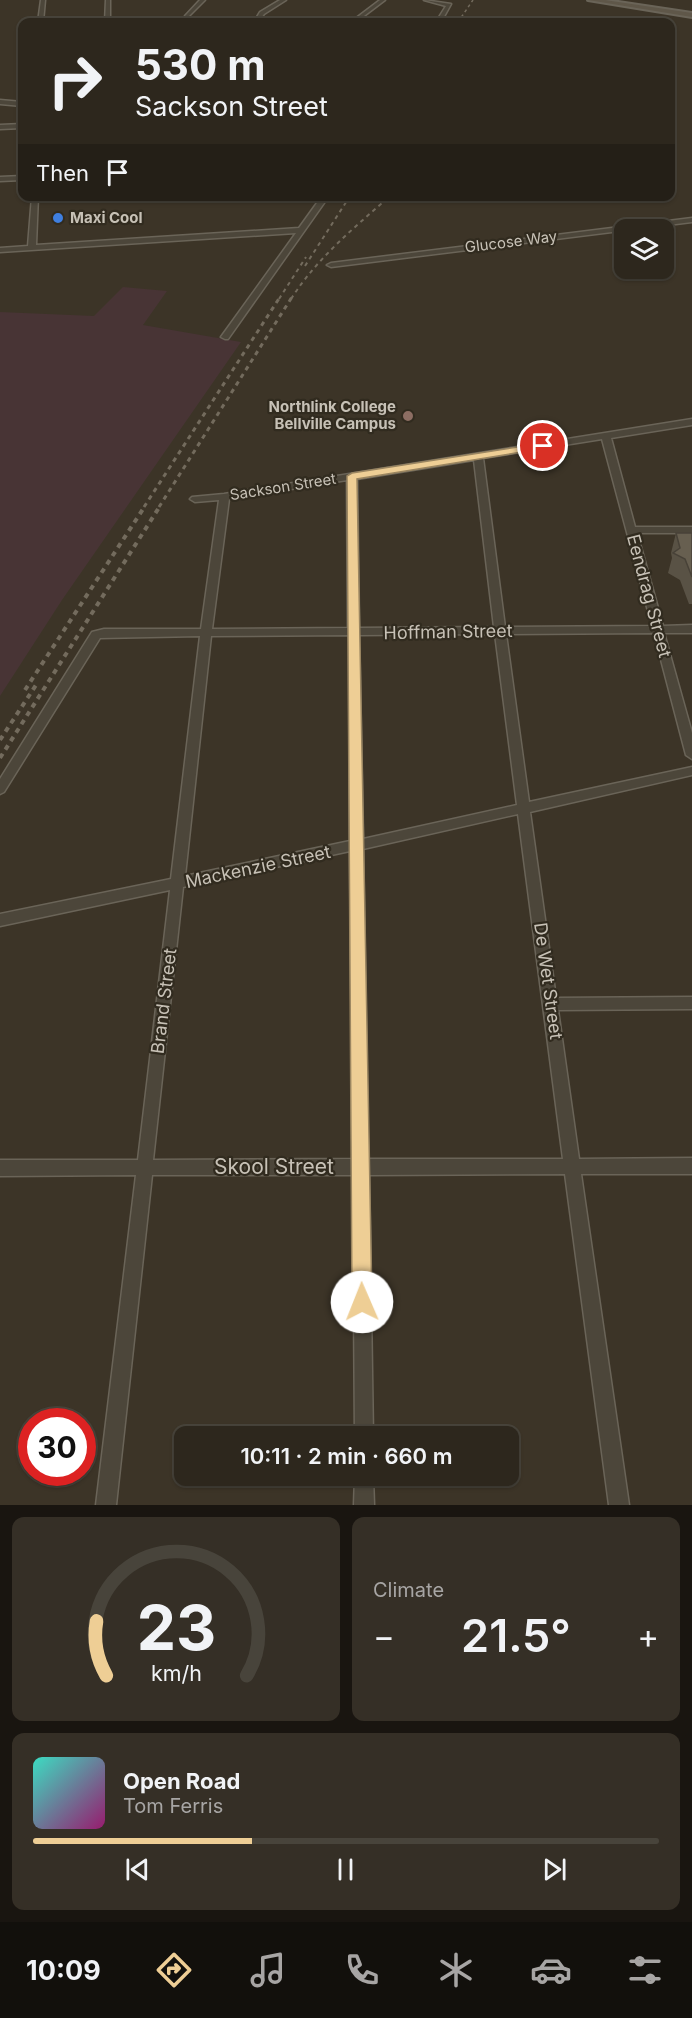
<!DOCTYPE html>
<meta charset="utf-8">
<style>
:root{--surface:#2d271d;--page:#352f26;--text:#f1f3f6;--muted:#a7a5a4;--line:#48443b;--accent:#eece95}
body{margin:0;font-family:Inter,sans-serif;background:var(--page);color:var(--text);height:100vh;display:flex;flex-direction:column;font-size:22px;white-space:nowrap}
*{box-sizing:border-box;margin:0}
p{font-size:20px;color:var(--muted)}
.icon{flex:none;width:33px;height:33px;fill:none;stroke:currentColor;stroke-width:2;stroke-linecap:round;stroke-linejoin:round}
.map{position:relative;height:1505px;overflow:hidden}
.details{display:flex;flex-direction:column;gap:12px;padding:12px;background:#191510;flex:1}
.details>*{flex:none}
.top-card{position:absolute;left:18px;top:18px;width:657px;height:183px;border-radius:12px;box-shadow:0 2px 4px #0004,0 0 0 2px var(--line);background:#2d271d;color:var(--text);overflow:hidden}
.controls{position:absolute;left:614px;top:219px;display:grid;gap:12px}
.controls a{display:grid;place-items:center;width:60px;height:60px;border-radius:12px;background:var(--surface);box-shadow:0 2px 4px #0004,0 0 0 2px var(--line);font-size:30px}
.speed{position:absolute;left:18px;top:1408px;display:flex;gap:12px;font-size:30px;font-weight:700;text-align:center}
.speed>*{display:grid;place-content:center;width:78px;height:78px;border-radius:50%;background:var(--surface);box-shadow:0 2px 4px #0004,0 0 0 2px var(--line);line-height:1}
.speed .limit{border:9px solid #d22;background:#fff;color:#111}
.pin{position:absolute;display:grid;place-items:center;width:51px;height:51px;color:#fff;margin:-26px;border:3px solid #fff;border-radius:50%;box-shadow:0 2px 6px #0007}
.me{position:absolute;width:66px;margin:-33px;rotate:359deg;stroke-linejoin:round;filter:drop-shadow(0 0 4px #0008)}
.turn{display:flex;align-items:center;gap:21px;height:126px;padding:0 18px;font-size:27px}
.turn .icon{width:78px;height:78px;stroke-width:2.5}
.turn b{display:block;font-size:42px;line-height:51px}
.then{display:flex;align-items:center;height:57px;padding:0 18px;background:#0003;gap:12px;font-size:22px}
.big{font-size:45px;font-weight:600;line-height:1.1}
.details .card{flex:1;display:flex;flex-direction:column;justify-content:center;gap:9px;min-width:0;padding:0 21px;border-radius:12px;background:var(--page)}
.details .dial{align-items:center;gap:0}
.dial svg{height:156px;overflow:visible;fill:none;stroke:var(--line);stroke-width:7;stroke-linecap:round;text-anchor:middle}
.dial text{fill:var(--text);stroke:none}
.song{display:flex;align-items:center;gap:18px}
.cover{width:72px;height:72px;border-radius:9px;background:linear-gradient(135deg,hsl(170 70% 55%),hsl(320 70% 35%))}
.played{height:6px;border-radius:3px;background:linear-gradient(90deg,var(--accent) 35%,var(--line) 35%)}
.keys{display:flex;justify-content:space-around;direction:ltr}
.heat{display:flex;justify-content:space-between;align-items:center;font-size:33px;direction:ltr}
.details .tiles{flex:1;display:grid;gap:12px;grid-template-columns:1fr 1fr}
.card:last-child{grid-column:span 2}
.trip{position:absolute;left:174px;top:1426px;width:345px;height:60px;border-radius:12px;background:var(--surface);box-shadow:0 2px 4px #0004,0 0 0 2px var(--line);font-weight:600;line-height:60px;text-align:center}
.tabs{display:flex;height:96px;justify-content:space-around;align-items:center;background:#12100c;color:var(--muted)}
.tabs .icon{width:42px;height:42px}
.tabs .current{color:var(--accent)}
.tabs b{font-size:27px;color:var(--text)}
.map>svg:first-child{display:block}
.green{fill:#483435}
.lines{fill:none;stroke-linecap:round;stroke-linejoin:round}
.street-casing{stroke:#6a6458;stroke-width:3}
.secondary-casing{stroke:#6a6458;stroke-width:4}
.street{fill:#4c463a;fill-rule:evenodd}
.secondary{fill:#5f5749;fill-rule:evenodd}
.rail-far3{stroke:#736b5d;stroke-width:1.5;stroke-dasharray:3 3;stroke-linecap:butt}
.rail-far2{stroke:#736b5d;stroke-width:2;stroke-dasharray:4 4;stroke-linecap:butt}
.rail-far1{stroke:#736b5d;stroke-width:3;stroke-dasharray:4.5 4.5;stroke-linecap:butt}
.rail{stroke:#736b5d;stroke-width:4;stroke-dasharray:5 5;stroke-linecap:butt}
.wall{fill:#595245}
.building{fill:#675f50;stroke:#484238;stroke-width:1.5}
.route{fill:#eece95;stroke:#9b8661;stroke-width:1.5}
.shop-dot{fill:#3f7fe0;stroke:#312b1f;stroke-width:2}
.education-dot{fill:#8d6e63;stroke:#312b1f;stroke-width:2}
.labels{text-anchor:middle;stroke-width:4.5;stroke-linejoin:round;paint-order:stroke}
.far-poi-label{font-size:15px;font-weight:bold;fill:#c7c1b6;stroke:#312b1f;text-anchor:start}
.far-street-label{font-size:15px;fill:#c7c1b6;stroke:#312b1f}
.street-label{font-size:18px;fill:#c7c1b6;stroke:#312b1f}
.near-street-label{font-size:21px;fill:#c7c1b6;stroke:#312b1f}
</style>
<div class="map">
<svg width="692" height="1505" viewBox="0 0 692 1505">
<rect width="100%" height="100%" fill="#3c3427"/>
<path class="green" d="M 123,287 L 167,291 L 143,325 L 241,342 L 62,600 L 0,696 L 0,312 L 94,316 Z"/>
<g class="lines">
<g class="street-casing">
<path id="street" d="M 41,0 L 45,0 L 43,22 L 38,22 Z
M 106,0 L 110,0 L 110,22 L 105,22 Z
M 200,0 L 205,0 L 189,16 L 185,16 Z
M 280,0 L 286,0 L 264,14 L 258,22 L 254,22 L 260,12 Z
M 380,0 L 385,0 L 356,22 L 351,22 Z
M 424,0 L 451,4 L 441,22 L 436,22 L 446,6 Z
M 0,100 L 22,102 L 22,106 L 0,104 Z
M 22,124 L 22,128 L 0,129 L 0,125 Z
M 22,176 L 22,180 L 0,181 L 0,177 Z
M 32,196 L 38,196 L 36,245 L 299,228 L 322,196 L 329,196 L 228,339 L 225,339 L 221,337 L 296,233 L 0,252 L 0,248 L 28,246 Z
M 692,218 L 692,222 L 331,267 L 327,265 L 331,263 Z
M 692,419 L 692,425 L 611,438 L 635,527 L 692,527 L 692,533 L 637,533 L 663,626 L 692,625 L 692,633 L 664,633 L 692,733 L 692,759 L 686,755 L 654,633 L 506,634 L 529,802 L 692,767 L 692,775 L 530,812 L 556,998 L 692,997 L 692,1009 L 558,1010 L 579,1159 L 692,1158 L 692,1174 L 581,1174 L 629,1505 L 609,1505 L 565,1174 L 369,1175 L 373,1437 L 355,1437 L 353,1175 L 152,1175 L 116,1505 L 96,1505 L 136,1175 L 0,1176 L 0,1160 L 138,1160 L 170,890 L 0,926 L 0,914 L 171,879 L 200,636 L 100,638 L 4,792 L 0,794 L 0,779 L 92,632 L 104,629 L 201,629 L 219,500 L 195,502 L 190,499 L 192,497 L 224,494 ZM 602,439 L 652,626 L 505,627 L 483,458 ZM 474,460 L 494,627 L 359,628 L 357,479 ZM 347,480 L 348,628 L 212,629 L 229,499 ZM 495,634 L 517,805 L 363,839 L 359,635 ZM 349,635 L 350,841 L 185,876 L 211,636 ZM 518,814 L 563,1159 L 368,1159 L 363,849 ZM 350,851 L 353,1159 L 153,1160 L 183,887 Z
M 355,1476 L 373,1476 L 374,1505 L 354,1505 Z"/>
</g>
<g class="secondary-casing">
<path id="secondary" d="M 588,0 L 605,0 L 692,13 L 692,17 Z"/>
</g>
<use href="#street" class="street"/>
<use href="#secondary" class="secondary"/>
<path class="rail-far3" d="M 458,22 L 473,0"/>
<path class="rail-far2" d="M 305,266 L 350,196
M 279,299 L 306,257
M 291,299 C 317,258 354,228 390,196"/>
<path class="rail-far1" d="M 144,507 L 280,297
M 159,507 L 292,297"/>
<path class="rail" d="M 25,690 L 145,506
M 0,740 L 36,685
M 0,758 L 160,506"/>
</g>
<path class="wall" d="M 676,533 L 692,533 L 692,604 L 689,604 L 680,580 L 668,573 L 672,558 L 671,553 Z"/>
<path class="building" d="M 676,533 L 692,533 L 692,577 L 685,559 L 673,553 L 680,548 Z"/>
<path class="route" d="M 543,443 L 548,446 L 546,448 L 357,479 L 372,1302 L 369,1309 L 362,1312 L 355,1309 L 352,1302 L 347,476 L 352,473 Z"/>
<circle class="shop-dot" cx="58" cy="218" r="6"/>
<circle class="education-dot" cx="408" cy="416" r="6"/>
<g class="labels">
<g class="far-poi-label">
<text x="70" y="223">Maxi Cool</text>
<text x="396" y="412" text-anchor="end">Northlink College<tspan x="396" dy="17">Bellville Campus</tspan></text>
</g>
<g class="far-street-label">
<text transform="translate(511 242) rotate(-7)" y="5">Glucose Way</text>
<text transform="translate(283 487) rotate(-9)" y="5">Sackson Street</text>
</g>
<g class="street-label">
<text transform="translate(649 596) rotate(75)" y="6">Eendrag Street</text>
<text transform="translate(448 632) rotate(-1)" y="6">Hoffman Street</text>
<text transform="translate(258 867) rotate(-12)" y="6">Mackenzie Street</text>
<text transform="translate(548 981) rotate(82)" y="6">De Wet Street</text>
<text transform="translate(164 1001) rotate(-83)" y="6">Brand Street</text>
</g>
<g class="near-street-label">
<text x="274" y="1174">Skool Street</text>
</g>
</g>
</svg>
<div class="controls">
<a><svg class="icon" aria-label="layers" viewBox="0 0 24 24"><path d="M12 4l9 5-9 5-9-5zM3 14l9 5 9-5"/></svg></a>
</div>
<div class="speed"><div class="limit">30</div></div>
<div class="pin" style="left:543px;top:446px;background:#d93025"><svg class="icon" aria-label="arrive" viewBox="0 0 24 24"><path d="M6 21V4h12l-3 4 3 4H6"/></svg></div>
<svg class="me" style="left:362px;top:1302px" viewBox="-20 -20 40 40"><circle r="19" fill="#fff"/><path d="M0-13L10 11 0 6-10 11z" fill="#eece95"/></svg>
<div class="trip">10:11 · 2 min · 660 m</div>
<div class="top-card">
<div class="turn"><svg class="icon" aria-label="right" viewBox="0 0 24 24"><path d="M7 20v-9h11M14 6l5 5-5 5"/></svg><div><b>530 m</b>Sackson Street</div></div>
<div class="then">Then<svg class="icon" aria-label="arrive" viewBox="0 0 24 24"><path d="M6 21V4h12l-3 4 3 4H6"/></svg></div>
</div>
</div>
<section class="details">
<div class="tiles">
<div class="card dial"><svg viewBox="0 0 100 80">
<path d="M14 69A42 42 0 1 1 86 69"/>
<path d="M14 69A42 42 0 0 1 9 41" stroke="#eece95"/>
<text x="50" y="56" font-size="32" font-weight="700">23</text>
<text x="50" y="72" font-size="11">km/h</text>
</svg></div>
<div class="card"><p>Climate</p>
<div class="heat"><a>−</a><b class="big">21.5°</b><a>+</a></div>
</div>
<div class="card">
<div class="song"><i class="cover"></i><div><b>Open Road</b><p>Tom Ferris</p></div></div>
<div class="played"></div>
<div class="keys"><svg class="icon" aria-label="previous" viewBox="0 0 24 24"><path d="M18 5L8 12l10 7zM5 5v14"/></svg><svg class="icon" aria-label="pause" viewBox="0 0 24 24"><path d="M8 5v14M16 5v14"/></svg><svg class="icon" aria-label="next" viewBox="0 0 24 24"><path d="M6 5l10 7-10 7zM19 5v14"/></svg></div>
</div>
</div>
</section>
<nav class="tabs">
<b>10:09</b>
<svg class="icon current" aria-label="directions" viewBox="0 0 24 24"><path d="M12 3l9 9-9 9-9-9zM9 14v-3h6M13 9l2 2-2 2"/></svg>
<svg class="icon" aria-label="music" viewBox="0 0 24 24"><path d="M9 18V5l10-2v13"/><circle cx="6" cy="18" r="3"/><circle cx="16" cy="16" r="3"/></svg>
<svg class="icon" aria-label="phone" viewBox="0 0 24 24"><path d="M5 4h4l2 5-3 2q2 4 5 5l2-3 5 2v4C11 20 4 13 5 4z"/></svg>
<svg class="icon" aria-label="climate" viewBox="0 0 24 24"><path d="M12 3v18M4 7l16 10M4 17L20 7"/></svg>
<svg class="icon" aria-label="car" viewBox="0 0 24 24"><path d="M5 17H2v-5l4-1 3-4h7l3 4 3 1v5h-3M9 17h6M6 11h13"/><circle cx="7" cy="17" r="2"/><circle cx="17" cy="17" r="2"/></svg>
<svg class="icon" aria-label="filters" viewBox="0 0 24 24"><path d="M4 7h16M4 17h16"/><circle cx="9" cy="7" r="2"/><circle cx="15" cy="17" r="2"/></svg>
</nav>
